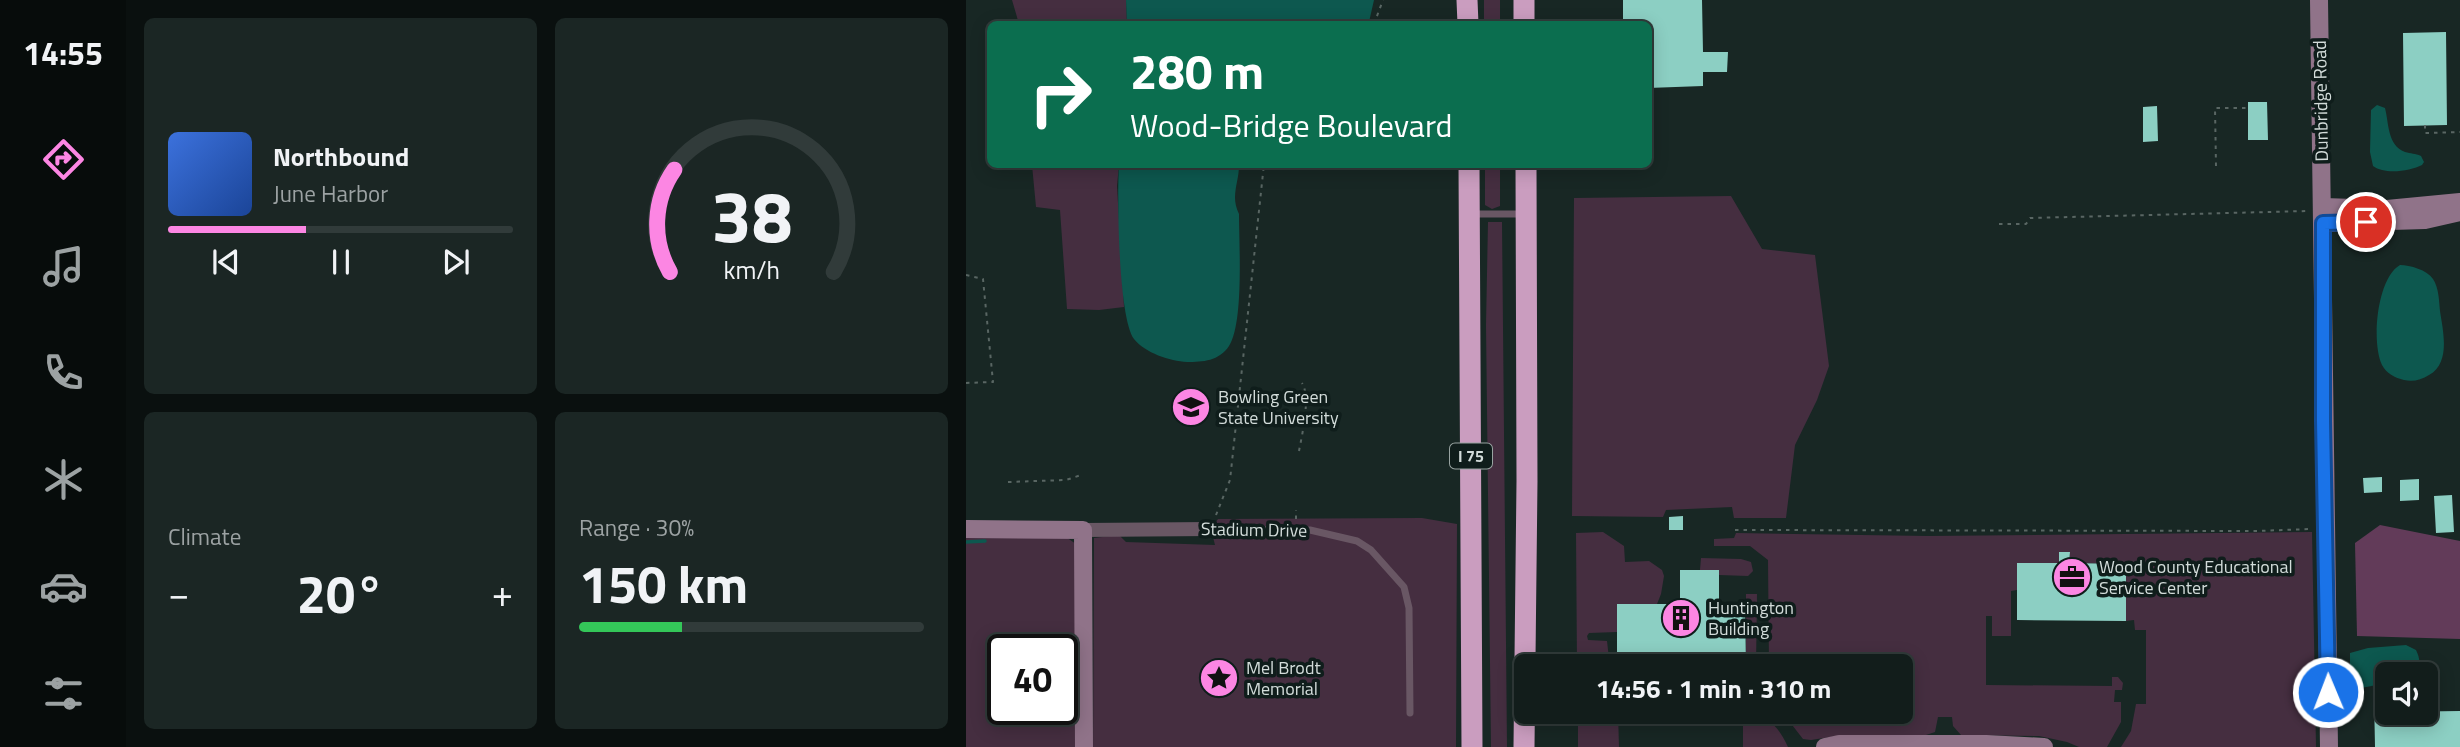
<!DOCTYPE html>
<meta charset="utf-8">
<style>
:root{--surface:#121d1b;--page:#1b2624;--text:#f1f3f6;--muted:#9ca2a3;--line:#313b3a;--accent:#fc86e3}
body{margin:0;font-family:"Titillium Web",sans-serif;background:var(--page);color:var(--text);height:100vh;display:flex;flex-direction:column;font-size:26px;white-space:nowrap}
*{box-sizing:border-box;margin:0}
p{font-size:23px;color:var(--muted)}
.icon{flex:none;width:38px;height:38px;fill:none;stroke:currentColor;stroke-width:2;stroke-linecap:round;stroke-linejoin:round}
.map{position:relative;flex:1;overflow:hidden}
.details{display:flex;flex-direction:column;gap:18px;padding:18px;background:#0a100f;width:840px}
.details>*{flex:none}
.hud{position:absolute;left:21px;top:21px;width:665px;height:147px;border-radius:10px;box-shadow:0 4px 18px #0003,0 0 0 2px var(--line);background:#0b6e4f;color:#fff;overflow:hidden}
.buttons{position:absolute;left:1409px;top:662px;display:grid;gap:14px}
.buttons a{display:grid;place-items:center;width:63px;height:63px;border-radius:10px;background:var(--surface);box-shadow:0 4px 18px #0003,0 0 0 2px var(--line);font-size:35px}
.speed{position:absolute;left:21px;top:634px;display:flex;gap:14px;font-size:35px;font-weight:700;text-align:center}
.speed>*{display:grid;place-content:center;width:91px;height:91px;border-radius:50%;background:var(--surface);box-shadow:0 4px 18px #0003,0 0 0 2px var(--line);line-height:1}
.speed .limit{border:4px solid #111;border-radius:10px;background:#fff;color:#111}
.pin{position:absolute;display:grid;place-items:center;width:60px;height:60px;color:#fff;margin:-30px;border:4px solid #fff;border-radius:50%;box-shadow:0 2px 7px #0007}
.me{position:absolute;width:77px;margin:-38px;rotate:359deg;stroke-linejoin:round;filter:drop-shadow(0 0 5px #0008)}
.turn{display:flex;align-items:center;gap:24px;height:147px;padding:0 28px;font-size:32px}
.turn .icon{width:91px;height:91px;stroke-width:2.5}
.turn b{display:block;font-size:49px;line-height:60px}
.big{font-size:52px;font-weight:700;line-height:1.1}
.details .widget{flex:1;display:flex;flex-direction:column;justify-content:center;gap:10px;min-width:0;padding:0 24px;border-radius:10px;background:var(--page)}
.details .dial{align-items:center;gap:0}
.dial svg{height:182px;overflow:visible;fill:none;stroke:var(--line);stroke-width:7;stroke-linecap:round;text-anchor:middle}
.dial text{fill:var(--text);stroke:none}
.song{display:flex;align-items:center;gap:21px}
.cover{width:84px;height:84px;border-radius:10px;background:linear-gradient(135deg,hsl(220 70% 55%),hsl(220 70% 35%))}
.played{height:7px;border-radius:4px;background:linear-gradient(90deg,var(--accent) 40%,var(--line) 40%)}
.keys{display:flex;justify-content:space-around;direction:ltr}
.heat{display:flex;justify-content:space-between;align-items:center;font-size:38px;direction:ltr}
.charge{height:10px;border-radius:5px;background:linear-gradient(90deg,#34c759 30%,var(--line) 0)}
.details .tiles{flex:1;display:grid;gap:18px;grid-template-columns:repeat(2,1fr)}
.trip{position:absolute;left:548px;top:654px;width:399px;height:70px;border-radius:10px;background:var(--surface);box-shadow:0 4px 18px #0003,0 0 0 2px var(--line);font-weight:700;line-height:70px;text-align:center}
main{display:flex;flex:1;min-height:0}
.dock{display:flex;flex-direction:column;width:126px;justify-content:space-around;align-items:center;background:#070c0b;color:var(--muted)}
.dock .icon{width:49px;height:49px}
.dock .active{color:var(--accent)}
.dock b{font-size:32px;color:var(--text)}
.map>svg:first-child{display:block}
.green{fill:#452e40;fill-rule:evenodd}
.forest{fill:#623b59}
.water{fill:#0d584f}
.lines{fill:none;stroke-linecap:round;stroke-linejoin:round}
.stream{stroke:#0d584f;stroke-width:3.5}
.building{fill:#8ccfc3}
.path{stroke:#596663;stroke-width:2;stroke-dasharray:3.5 5;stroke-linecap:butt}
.lane{stroke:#695764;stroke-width:7}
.street{stroke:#695764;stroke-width:14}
.secondary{stroke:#907389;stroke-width:18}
.highway{stroke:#ca9dbf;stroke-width:21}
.route-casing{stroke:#114b97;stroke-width:18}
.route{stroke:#1a73e8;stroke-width:12}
.labels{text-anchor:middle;stroke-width:7;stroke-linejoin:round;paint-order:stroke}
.shield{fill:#0f1d1b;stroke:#98a3a1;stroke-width:2}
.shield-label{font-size:16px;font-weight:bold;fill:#d3dcda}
.street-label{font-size:18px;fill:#d3dcda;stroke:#0f1d1b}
.poi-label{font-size:18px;fill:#d3dcda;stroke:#0f1d1b;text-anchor:start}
</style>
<main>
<nav class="dock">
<b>14:55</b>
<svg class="icon active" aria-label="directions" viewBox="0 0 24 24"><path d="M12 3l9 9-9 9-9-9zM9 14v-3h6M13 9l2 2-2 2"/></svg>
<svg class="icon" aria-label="music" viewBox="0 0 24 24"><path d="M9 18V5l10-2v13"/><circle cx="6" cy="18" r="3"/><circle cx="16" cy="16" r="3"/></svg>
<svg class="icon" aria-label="phone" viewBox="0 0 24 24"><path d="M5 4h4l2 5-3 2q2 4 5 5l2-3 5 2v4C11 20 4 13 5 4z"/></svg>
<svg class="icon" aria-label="climate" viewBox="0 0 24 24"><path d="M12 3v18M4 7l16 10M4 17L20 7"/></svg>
<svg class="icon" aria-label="car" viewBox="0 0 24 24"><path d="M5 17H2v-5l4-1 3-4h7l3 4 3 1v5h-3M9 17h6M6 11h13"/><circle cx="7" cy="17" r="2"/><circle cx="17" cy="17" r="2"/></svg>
<svg class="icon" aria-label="filters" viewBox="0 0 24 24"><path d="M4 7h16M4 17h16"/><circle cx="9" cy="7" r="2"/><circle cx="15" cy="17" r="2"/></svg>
</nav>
<section class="details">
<div class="tiles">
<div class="widget">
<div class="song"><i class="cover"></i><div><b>Northbound</b><p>June Harbor</p></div></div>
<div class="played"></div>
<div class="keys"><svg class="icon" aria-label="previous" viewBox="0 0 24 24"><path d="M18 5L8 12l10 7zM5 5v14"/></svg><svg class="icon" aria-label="pause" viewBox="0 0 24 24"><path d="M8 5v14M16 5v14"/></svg><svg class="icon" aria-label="next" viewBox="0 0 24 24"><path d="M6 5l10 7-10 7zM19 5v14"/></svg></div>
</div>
<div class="widget dial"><svg viewBox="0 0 100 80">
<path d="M14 69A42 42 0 1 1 86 69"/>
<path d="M14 69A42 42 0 0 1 16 24" stroke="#fc86e3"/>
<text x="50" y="56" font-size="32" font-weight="700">38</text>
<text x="50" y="72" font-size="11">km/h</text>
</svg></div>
<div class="widget"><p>Climate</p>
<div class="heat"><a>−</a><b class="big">20°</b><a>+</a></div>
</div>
<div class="widget"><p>Range · 30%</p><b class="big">150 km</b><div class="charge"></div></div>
</div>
</section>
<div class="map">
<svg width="1494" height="747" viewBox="0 0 1494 747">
<rect width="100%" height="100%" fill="#182724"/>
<path class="green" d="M 46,0 L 160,0 L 161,24 L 53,24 Z
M 518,0 L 534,0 L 534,24 L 518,24 Z
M 66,165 L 153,165 L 151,186 L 158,307 L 133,310 L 101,309 L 94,210 L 70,207 Z
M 519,165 L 534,165 L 534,206 L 526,209 L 519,205 Z
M 765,196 L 796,249 L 849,255 L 863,366 L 851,400 L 829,445 L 820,518 L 768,518 L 766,507 L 700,510 L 697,517 L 606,516 L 608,198 Z
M 522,222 L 536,222 L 541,747 L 525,747 L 520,325 Z
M 456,518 L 491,524 L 490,747 L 127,747 L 128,538 L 153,535 L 160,542 L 249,545 L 245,529 L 252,519 Z
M 637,532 L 658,546 L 659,562 L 683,561 L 696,570 L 698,576 L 695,594 L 691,604 L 651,632 L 623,633 L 621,636 L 622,640 L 641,641 L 644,667 L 611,667 L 610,533 Z
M 1346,532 L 1350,747 L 1155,747 L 1165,731 L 1170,704 L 1180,704 L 1180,630 L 1169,630 L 1168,620 L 1160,621 L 1160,564 L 1103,563 L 1104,553 L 1093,563 L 1051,563 L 1051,590 L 1045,591 L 1045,636 L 1026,636 L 1026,616 L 1020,616 L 1020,685 L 1146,686 L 1146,677 L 1152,677 L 1157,683 L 1156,690 L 1149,690 L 1148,702 L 1155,702 L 1155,722 L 1141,747 L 1113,747 L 1101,742 L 1073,736 L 995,735 L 987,726 L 986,717 L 972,717 L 969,732 L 960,735 L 871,736 L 845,740 L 837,739 L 816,712 L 934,712 L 934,667 L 803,667 L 802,560 L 784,546 L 748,546 L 748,539 L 768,538 L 770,533 L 962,536 Z
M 97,535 L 110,544 L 116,747 L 0,747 L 0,536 ZM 37,649 L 96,649 L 96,709 L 37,709 Z
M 735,558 L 775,559 L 785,562 L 787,571 L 782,576 L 753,575 L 752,570 L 734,570 Z
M 780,594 L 791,594 L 790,667 L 780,667 Z
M 612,712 L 652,712 L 653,747 L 612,747 Z
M 779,713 C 803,716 812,726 822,747 L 777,747 L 777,724 L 771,724 L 767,720 L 767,714 Z"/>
<path class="forest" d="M 1414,525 L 1494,541 L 1494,639 L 1391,636 L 1389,543 Z"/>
<path class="water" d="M 160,0 L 408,0 L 403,22 L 400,24 L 161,24 Z
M 1411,105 L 1419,108 C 1423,123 1421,145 1439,152 C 1445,154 1449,153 1455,156 L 1458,162 L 1456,165 C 1444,171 1419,175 1407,166 L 1404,152 L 1405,110 Z
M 153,165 L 273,165 C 273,183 264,196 273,214 C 273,244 278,323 263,346 C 253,361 237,362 221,362 C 204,361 179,353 168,339 C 152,317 151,195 153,165 Z
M 1434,265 C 1444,265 1461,270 1467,279 C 1473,288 1473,301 1474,311 C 1477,331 1485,363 1463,375 C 1455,380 1447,382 1438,380 C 1429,378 1420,373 1416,365 C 1405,342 1411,278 1434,265 Z
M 1440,645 L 1450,650 C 1454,658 1455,666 1450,674 L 1421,674 L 1421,683 L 1390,689 L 1384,681 L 1384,653 L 1402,648 Z"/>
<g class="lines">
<path class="stream" d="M 0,542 L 19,541"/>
</g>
<path class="building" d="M 657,0 L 736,0 L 737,52 L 762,52 L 761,72 L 737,72 L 737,86 L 682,88 L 682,24 L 657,24 Z
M 1480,32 L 1481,125 L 1438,126 L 1437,33 Z
M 1282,102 L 1301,102 L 1302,140 L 1282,140 Z
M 1191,106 L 1192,141 L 1177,142 L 1177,107 Z
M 1416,477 L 1416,492 L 1398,493 L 1397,478 Z
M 1453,479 L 1453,500 L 1434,501 L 1434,480 Z
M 1486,495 L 1488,532 L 1470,533 L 1468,496 Z
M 717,516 L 717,530 L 703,530 L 703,517 Z
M 1093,552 L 1104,552 L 1103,563 L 1160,564 L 1160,621 L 1051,620 L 1051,563 L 1093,563 Z
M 714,570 L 753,570 L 753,604 L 779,604 L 780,667 L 651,667 L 651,604 L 714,604 Z
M 1408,697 L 1421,697 L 1421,712 L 1494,711 L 1494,747 L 1409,747 Z"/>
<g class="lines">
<path class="path" d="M 408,24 L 417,0
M 1459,125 L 1459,133 L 1494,132
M 1250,166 L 1249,108 L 1282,108
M 1033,224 L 1060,224 L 1064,218 L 1342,211
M 0,275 L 17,279 L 27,382 L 0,383
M 333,451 C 336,435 345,397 336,383
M 42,482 L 100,480 L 115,475
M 250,515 L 264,480 L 298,164
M 330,519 L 330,510
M 769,530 L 1291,531 L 1345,529"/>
<path class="lane" d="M 506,214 L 557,214
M 245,529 L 344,530 L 391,541 L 405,550 L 438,587 L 443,608 L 444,713"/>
<path class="street" d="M 117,530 L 245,529"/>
<path class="secondary" d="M 1353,0 L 1363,747
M 1357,207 L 1421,209 L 1494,202
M 1357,223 L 1459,220 L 1494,212
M 0,529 L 117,530 L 118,747
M 859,747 L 873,744 L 1020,744 L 1078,747"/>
<path class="highway" d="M 501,0 L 502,24
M 558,0 L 558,24
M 503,164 L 506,747
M 558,747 L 561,481 L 560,164"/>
</g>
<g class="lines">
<g class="route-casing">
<path id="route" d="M 1362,692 L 1357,421 L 1357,223 L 1400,222"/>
</g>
<use href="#route" class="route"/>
</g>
<defs>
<g id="university-disc" transform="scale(2.0125)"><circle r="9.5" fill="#fc86e3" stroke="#0f1d1b"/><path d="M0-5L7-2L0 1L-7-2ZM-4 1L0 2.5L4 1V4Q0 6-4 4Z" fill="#111"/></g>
<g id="office-disc" transform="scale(2.0125)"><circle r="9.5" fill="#fc86e3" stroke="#0f1d1b"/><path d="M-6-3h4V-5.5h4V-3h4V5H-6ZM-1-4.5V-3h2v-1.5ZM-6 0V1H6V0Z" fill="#111"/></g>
<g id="building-disc" transform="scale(2.0125)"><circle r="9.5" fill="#fc86e3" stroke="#0f1d1b"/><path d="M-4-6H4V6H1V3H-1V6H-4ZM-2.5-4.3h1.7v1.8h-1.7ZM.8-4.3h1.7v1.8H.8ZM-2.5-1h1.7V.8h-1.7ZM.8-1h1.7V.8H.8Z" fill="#111"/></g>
<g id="sight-disc" transform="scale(2.0125)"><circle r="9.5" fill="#fc86e3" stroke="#0f1d1b"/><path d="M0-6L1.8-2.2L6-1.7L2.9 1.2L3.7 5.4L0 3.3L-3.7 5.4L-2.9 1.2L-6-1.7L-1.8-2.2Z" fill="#111"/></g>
</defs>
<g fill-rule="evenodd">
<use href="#university-disc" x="225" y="407"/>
<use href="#office-disc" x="1106" y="577"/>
<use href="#building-disc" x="715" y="618"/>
<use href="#sight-disc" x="253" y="678"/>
</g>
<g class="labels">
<rect class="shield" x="484" y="443.5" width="42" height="25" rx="5"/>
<g class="shield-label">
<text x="505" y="462">I 75</text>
</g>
<g class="street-label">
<text transform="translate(1355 101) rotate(-91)" y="6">Dunbridge Road</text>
<text transform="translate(288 530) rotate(1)" y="6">Stadium Drive</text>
</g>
<g class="poi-label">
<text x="252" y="403">Bowling Green<tspan x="252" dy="21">State University</tspan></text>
<text x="1133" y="573">Wood County Educational<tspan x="1133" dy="21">Service Center</tspan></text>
<text x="742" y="614">Huntington<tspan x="742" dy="21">Building</tspan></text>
<text x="280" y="674">Mel Brodt<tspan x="280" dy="21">Memorial</tspan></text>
</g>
</g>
</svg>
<div class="buttons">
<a><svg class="icon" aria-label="sound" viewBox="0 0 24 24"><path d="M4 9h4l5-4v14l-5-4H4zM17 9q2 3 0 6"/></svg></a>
</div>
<div class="speed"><div class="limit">40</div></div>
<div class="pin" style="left:1400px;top:222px;background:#d93025"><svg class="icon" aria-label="arrive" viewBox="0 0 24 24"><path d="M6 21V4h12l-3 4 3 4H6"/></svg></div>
<svg class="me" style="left:1362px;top:692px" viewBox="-20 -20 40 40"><circle r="17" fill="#1a73e8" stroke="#fff" stroke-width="3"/><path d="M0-11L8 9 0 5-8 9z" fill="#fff"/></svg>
<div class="trip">14:56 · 1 min · 310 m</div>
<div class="hud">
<div class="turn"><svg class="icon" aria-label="right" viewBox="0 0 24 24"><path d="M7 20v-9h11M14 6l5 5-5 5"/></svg><div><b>280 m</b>Wood-Bridge Boulevard</div></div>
</div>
</div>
</main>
